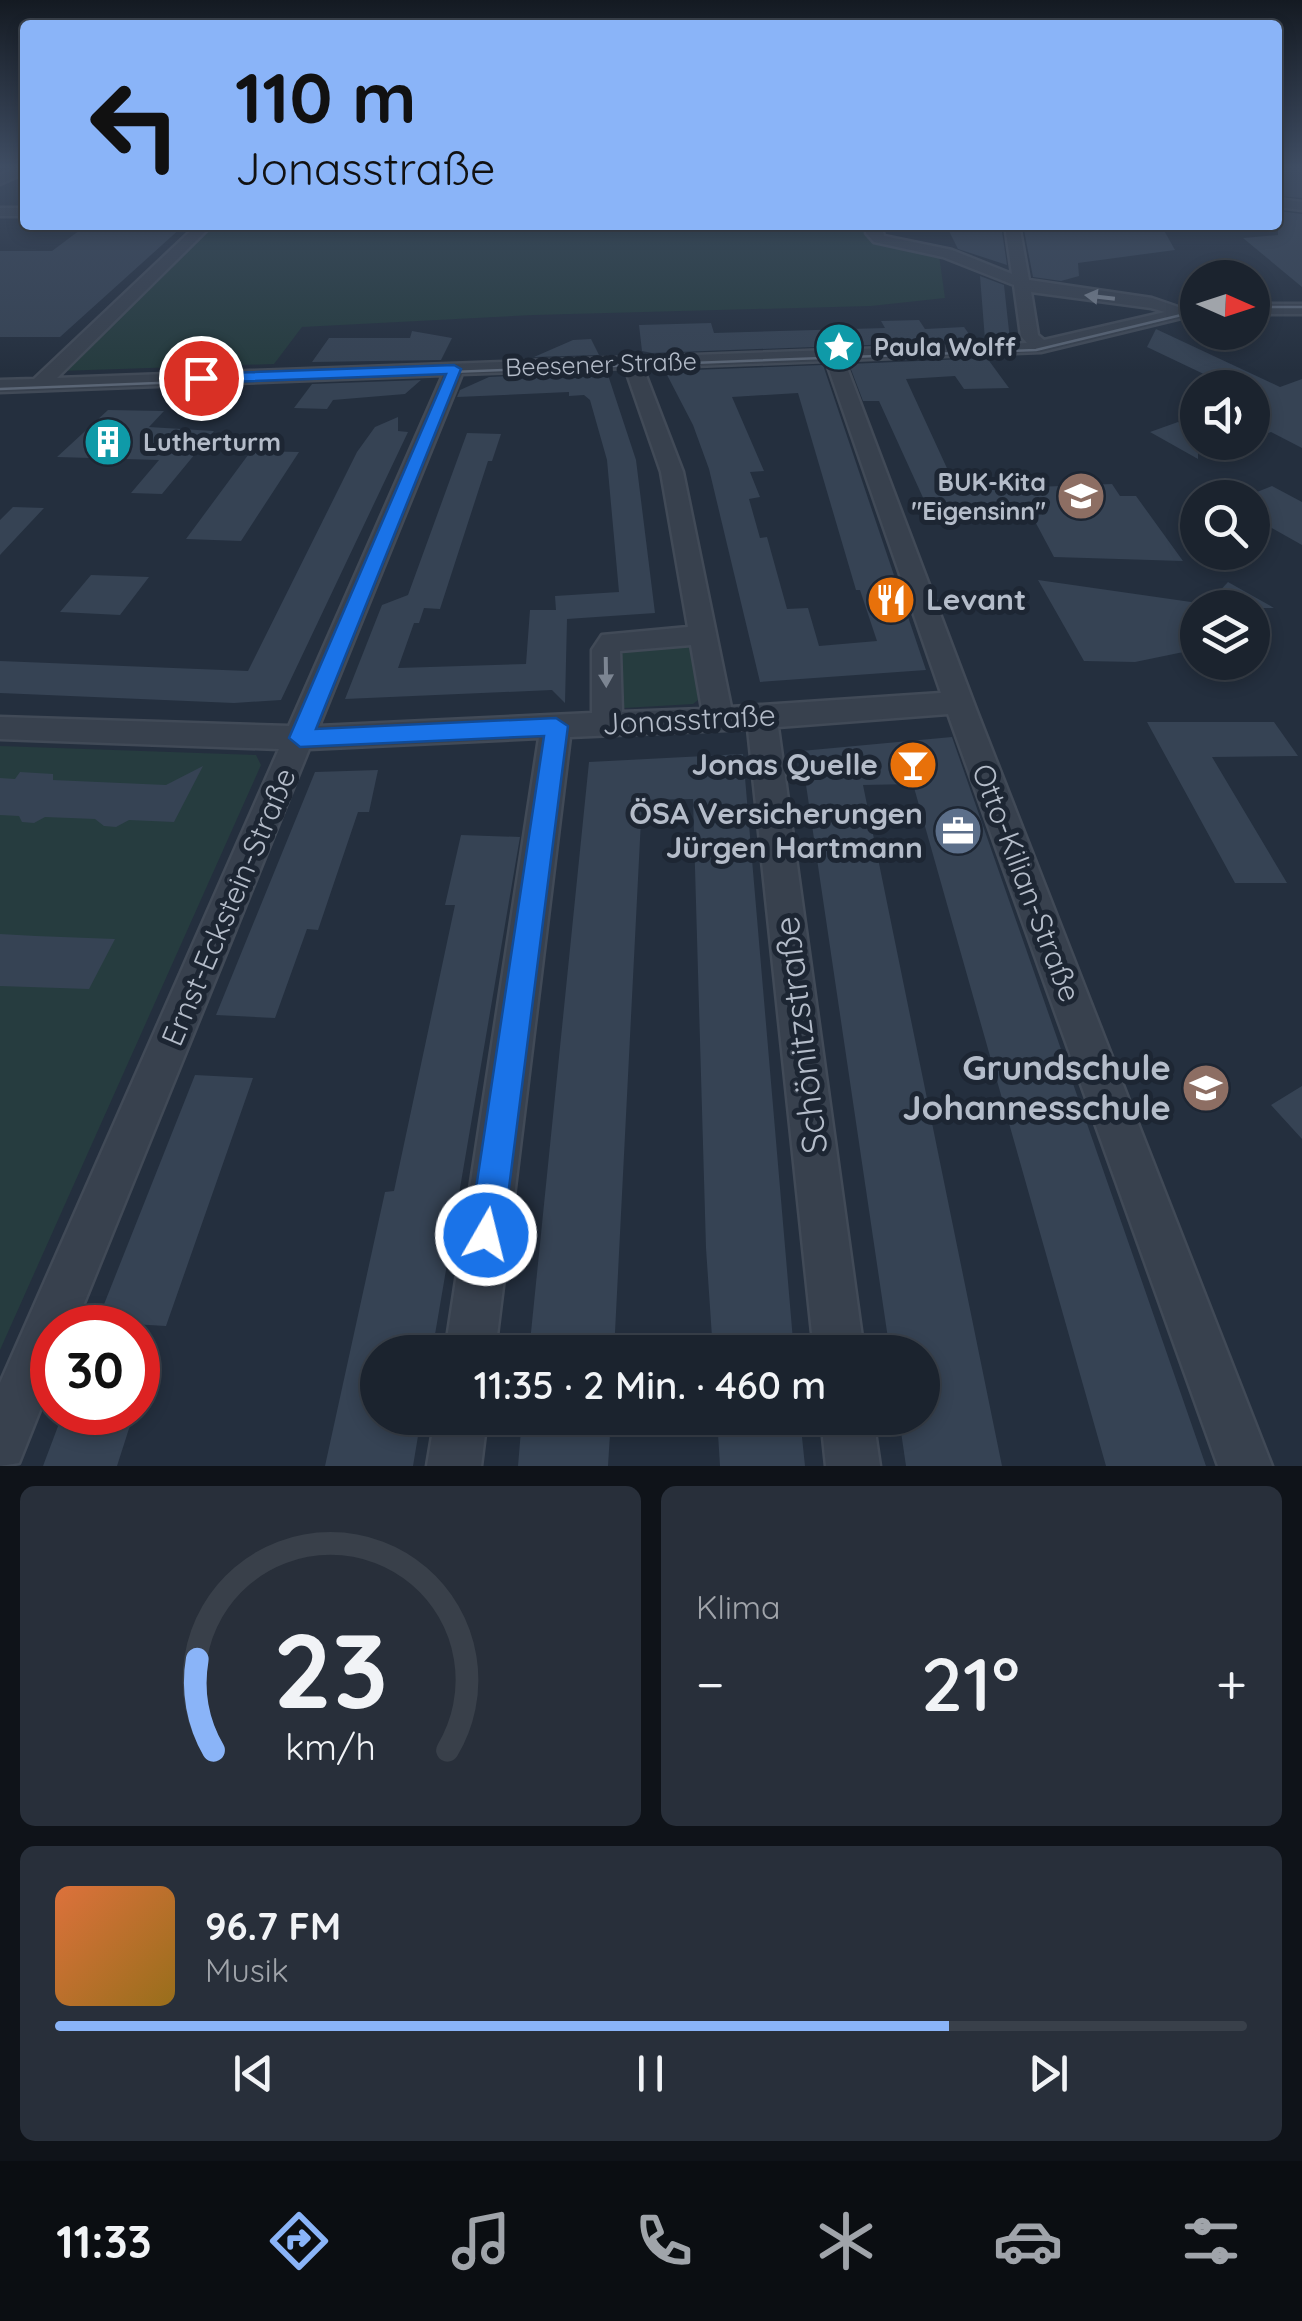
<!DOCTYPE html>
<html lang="de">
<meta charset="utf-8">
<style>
:root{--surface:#1b232e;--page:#282f3a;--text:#f1f3f6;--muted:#a0a4aa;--line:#39404a;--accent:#8ab4f8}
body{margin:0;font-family:Quicksand,sans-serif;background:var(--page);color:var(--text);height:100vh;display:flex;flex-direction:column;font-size:38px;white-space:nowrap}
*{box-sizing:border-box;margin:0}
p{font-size:32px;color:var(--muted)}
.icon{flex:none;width:55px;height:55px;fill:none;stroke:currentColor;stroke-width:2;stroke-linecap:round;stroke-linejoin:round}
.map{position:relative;height:1466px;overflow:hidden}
.drawer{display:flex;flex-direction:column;gap:20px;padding:20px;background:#0f1319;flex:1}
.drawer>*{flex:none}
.banner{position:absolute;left:20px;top:20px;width:1262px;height:210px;border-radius:10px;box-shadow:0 5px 15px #0003,0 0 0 2px var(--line);background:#8ab4f8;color:#111;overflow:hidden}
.needle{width:65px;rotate:93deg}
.tools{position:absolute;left:1180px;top:260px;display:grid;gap:20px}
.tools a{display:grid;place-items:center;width:90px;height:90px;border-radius:50%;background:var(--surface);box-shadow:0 5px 15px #0003,0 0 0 2px var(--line);font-size:50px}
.speed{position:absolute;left:30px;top:1305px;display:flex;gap:20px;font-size:50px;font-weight:700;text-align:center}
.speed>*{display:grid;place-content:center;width:130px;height:130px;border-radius:50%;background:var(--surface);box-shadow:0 5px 15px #0003,0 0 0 2px var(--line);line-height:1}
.speed .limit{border:15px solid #d22;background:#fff;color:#111}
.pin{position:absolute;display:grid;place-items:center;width:85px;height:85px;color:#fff;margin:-42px;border:5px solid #fff;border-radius:50%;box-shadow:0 2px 10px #0007}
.me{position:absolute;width:110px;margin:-55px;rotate:8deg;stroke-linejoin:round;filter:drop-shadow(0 0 8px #0008)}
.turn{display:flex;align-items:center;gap:35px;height:210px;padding:0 50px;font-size:45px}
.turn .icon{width:130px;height:130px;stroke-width:2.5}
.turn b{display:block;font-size:70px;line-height:85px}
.big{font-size:75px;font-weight:600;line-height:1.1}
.drawer .card{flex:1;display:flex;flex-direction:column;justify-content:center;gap:15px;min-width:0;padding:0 35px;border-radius:15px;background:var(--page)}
.drawer .dial{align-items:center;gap:0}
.dial svg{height:260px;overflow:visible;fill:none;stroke:var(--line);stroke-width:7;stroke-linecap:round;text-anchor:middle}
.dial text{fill:var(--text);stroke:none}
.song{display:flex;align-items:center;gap:30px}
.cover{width:120px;height:120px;border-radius:15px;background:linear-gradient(135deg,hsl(20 70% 55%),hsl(40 70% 35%))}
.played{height:10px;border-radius:5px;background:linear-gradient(90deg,var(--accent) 75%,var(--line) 75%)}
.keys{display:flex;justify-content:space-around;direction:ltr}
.heat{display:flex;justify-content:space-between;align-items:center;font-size:55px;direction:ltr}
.drawer .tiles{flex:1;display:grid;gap:20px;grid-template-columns:1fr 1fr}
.card:last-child{grid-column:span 2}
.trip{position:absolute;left:360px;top:1335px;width:580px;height:100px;border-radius:50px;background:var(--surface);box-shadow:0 5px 15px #0003,0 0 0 2px var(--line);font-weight:600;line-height:100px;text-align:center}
.tab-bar{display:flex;height:160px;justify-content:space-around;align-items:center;background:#0b0e12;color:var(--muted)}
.tab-bar .icon{width:70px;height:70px}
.tab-bar .active{color:var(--accent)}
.tab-bar b{font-size:45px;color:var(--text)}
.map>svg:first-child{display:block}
.green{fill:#263c3f}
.building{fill:#364354;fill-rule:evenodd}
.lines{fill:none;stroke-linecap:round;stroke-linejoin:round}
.minor-casing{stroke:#414a57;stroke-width:5}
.minor{fill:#38414e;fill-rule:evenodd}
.tram{stroke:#5a6575;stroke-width:2.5}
.oneway{fill:#7c8592}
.route{fill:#1a73e8;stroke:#114b97;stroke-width:2.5}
.labels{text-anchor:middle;stroke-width:10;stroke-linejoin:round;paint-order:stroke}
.far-poi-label{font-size:25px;font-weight:bold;fill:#b4bcc9;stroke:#1d2633;text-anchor:start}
.far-street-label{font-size:25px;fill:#b4bcc9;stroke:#1d2633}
.poi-label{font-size:30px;font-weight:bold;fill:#b4bcc9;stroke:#1d2633;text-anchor:end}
.street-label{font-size:30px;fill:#b4bcc9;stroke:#1d2633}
.near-street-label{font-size:35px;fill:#b4bcc9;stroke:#1d2633}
.near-poi-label{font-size:35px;font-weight:bold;fill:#b4bcc9;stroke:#1d2633;text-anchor:end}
</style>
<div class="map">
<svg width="1302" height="1466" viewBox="0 0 1302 1466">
<rect width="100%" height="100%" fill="#242f3e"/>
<path class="green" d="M 212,225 L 867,225 L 867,235 L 872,239 L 939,255 L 945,298 L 871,306 L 534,315 L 302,327 L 274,364 L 59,371 Z
M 691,642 L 698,700 L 693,704 L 624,708 L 616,703 L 620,646 Z
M 0,746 L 256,755 L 261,765 L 0,1350 Z"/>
<path class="building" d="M 1278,167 L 1302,167 L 1302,198 L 1278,196 Z
M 1278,211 L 1302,214 L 1302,287 L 1243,238 L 1278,235 Z
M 946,225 L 1001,225 L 1007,265 L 958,249 Z
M 1023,225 L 1161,225 L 1175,250 L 1078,263 L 1079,276 L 1061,281 L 1033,277 Z
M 141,227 L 182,227 L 60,337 L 0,337 L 0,251 L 52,251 L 80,230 L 137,230 Z
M 980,276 L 1004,285 L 1010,340 L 985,340 Z
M 919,320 L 925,329 L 964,327 L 974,341 L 652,353 L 642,351 L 639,325 L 711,323 L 714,333 L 885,328 L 881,321 Z
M 1156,329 L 1280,387 L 1302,379 L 1302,448 L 1271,432 L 1252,439 L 1252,402 L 1258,400 L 1252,398 L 1252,380 L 1231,387 L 1147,347 Z
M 412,331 L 452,338 L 441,360 L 312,362 L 329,338 L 410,338 Z
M 591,339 L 599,355 L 534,357 L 573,340 Z
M 987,358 L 1009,388 L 964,389 L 955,376 L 906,379 L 957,490 L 1112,484 L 1120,496 L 1136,496 L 1183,561 L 1054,557 L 1030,512 L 930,513 L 879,401 L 863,401 L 849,364 Z
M 823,365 L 926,670 L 760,682 L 709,469 L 693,425 L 665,371 ZM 798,393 L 856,590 L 860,590 L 877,641 L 819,646 L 808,608 L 787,609 L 767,537 L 760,538 L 749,499 L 760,497 L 750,472 L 764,471 L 732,397 Z
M 607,372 L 636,460 L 655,613 L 567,619 L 565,703 L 552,690 L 345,699 L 382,605 L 408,595 L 467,433 L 501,434 L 492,461 L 488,461 L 440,609 L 424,608 L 419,623 L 414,623 L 398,668 L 526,664 L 530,610 L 556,610 L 555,596 L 619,592 L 607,460 L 590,400 L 584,395 L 569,396 L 569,392 L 457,397 L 460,390 L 489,377 Z
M 421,380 L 405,394 L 333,400 L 327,409 L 294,408 L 312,384 Z
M 108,410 L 164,411 L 149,427 L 214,431 L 162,494 L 131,493 L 159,460 L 57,457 Z
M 398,417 L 398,431 L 408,432 L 281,700 L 234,703 L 0,693 L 0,661 L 248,671 L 357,452 L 375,427 Z
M 1198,421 L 1198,459 L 1150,432 L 1178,422 L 1184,426 Z
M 251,451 L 299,452 L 241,541 L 186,539 Z
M 1272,486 L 1302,502 L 1302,545 L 1252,517 L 1252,494 Z
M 13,507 L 44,508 L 0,555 L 0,520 Z
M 91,575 L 149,577 L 120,615 L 60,612 Z
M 1038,580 L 1198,603 L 1198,649 L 1135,662 L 1084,661 Z
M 1228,582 L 1274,608 L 1204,608 Z
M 1147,722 L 1274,722 L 1298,756 L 1212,757 L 1287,883 L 1235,883 Z
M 952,737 L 1130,1247 L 1206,1466 L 1106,1466 L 913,784 L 863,785 L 1002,1466 L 906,1466 L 899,1418 L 922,1418 L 922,1352 L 890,1352 L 801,751 Z
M 743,754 L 794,1352 L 713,1352 L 706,1248 L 693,799 L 642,800 L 614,1352 L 529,1352 L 589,762 Z
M 203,766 L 174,822 L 129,820 L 116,827 L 104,826 L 95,819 L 45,817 L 34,823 L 22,822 L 19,816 L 0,815 L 0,778 L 15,779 L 20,772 L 53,774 L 53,780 L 166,785 Z
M 378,770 L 369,812 L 358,812 L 318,930 L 307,929 L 275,1018 L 216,1015 L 315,772 Z
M 461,835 L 520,837 L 432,1352 L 378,1352 L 378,1418 L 421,1418 L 413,1466 L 325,1466 L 385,1192 L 394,1191 L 455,905 L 445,905 Z
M 0,934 L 36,936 L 115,939 L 89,989 L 0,986 Z
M 195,1075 L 253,1078 L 166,1326 L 97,1322 Z
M 1302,1086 L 1302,1139 L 1271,1105 Z
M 63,1413 L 134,1413 L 117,1466 L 43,1466 Z
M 522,1418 L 611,1418 L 608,1466 L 518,1466 Z
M 717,1418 L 800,1418 L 805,1466 L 720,1466 Z"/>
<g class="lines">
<g class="minor-casing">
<path id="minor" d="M 20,166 L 25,166 L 25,173 L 0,184 L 0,175 Z
M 1278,199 L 1302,202 L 1302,210 L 1278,207 Z
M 0,208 L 25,208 L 25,216 L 0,216 Z
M 197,225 L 212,225 L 57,378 L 1027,343 L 1021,336 L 1014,285 L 943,257 L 874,242 L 866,233 L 867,225 L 881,225 L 884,236 L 952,250 L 1012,274 L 1005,225 L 1019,225 L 1029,280 L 1152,298 L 1181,308 L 1198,304 L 1198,314 L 1041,352 L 844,360 L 976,709 L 1272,1466 L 1218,1466 L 948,714 L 778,727 L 864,1352 L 814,1352 L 748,729 L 570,737 L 495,1352 L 445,1352 L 539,738 L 309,749 L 74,1328 L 52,1328 L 52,1380 L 19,1463 L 0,1466 L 0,1383 L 279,749 L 0,739 L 0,717 L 289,726 L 443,375 L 0,392 L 0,380 L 34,379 ZM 1031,292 L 1151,308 L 1165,312 L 1044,340 L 1038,335 ZM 826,361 L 941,693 L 731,707 L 683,472 L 643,368 ZM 625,368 L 661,472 L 688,627 L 602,635 L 592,650 L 592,713 L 319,726 L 462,374 ZM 691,645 L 702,709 L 622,712 L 620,651 Z
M 1252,304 L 1302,304 L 1302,314 L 1252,314 Z
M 435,1418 L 487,1418 L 481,1466 L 427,1466 Z
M 821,1418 L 873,1418 L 880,1466 L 826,1466 Z"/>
</g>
<use href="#minor" class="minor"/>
<path class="tram" d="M 1252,307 L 1302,307
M 0,389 L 1036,350 L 1198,311"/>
</g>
<defs><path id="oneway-solid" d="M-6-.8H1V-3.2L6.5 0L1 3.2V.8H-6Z" transform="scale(2.5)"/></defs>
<g class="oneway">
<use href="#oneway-solid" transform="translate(1100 297) rotate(-173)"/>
<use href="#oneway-solid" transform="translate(606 672) rotate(89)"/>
</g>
<linearGradient id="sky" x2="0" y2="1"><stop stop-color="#141a22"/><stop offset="0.45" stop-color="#3f4d63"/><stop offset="1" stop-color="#3f4d63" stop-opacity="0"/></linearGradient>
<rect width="1302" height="371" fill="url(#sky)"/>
<path class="route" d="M 454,365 L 461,369 L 316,729 L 556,718 L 568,726 L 503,1235 L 498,1248 L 486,1253 L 474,1248 L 469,1235 L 544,736 L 300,747 L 289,738 L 446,374 L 201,383 L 194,378 L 201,374 Z"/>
<defs>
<g id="sight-disc" transform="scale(2.5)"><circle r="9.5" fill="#0f9aa8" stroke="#1d2633"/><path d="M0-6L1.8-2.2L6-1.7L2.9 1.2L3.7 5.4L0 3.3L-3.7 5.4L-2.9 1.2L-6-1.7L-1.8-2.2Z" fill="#fff"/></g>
<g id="building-disc" transform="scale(2.5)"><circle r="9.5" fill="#0f9aa8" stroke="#1d2633"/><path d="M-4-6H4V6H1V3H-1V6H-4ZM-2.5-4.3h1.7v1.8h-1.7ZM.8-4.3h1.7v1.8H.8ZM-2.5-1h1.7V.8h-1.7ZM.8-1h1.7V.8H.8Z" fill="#fff"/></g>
<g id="school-disc" transform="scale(2.5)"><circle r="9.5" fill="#8d6e63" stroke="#1d2633"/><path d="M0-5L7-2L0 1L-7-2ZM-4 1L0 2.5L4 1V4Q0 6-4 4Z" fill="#fff"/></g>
<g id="restaurant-disc" transform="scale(2.5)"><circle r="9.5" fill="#e8710a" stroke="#1d2633"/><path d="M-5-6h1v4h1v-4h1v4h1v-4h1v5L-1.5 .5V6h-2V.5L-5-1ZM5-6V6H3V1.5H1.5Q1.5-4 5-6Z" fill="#fff"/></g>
<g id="bar-disc" transform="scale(2.5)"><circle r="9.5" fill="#e8710a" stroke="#1d2633"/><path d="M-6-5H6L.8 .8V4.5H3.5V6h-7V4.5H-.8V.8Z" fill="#fff"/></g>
<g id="office-disc" transform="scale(2.5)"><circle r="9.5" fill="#5c6f8a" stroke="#1d2633"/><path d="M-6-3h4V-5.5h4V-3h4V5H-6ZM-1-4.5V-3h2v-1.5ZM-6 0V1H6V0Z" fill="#fff"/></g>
</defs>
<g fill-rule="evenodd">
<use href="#sight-disc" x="839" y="347"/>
<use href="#building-disc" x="108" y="442"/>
<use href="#school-disc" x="1081" y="496"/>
<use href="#restaurant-disc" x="891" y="600"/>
<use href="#bar-disc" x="913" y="765"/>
<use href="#office-disc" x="958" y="831"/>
<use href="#school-disc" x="1206" y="1088"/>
</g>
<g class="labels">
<g class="far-poi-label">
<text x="874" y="356">Paula Wolff</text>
<text x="143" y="451">Lutherturm</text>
<text x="1046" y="491" text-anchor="end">BUK-Kita<tspan x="1046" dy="29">"Eigensinn"</tspan></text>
</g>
<g class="far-street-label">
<text transform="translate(601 364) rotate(-2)" y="9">Beesener Straße</text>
</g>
<g class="poi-label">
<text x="926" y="610" text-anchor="start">Levant</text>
<text x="878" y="775">Jonas Quelle</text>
<text x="923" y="824">ÖSA Versicherungen<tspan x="923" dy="34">Jürgen Hartmann</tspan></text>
</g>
<g class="street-label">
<text transform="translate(689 720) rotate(-3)" y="10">Jonasstraße</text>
<text transform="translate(1026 883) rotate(69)" y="10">Otto-Kilian-Straße</text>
<text transform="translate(229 907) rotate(-67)" y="10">Ernst-Eckstein-Straße</text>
</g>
<g class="near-street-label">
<text transform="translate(801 1035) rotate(-97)" y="12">Schönitzstraße</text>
</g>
<g class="near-poi-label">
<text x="1171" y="1080">Grundschule<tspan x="1171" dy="40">Johannesschule</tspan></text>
</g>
</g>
</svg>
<div class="tools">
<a><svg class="needle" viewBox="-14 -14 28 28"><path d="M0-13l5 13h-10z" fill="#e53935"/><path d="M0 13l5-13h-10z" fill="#a0a4aa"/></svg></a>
<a><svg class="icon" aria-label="sound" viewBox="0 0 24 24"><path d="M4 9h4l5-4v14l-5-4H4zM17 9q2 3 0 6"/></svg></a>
<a><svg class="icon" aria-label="search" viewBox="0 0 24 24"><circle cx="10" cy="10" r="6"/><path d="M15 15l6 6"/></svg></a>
<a><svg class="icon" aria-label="layers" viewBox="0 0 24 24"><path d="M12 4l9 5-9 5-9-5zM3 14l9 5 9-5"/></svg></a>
</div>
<div class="speed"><div class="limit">30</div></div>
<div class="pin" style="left:201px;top:378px;background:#d93025"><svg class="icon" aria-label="arrive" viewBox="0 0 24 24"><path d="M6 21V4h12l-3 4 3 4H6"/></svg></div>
<svg class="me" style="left:486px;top:1235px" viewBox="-20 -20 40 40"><circle r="17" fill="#1a73e8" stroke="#fff" stroke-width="3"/><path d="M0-11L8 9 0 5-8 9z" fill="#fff"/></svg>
<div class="trip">11:35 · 2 Min. · 460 m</div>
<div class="banner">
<div class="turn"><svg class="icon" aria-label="left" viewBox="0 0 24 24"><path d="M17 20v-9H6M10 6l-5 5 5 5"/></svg><div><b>110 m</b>Jonasstraße</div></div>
</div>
</div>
<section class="drawer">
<div class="tiles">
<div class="card dial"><svg viewBox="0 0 100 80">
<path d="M14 69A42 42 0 1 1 86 69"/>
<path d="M14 69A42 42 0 0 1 9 41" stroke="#8ab4f8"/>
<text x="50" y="56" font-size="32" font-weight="700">23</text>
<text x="50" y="72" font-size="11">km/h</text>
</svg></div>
<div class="card"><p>Klima</p>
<div class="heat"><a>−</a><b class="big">21°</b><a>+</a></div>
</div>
<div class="card">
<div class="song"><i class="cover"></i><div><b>96.7 FM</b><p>Musik</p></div></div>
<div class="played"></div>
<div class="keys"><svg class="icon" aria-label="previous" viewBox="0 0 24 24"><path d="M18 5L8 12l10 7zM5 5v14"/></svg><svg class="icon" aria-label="pause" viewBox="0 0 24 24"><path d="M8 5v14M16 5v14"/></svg><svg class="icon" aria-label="next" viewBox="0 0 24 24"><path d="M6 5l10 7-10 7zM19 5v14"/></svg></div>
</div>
</div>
</section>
<nav class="tab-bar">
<b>11:33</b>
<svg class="icon active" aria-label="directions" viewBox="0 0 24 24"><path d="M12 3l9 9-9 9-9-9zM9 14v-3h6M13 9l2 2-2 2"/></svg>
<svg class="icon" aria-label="music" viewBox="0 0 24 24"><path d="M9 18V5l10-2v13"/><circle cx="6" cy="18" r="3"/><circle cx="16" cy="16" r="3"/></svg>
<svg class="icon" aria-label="phone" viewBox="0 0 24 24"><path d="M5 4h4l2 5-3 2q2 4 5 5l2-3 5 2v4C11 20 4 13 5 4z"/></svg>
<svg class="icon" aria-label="climate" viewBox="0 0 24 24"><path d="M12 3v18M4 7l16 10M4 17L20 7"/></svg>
<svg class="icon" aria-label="car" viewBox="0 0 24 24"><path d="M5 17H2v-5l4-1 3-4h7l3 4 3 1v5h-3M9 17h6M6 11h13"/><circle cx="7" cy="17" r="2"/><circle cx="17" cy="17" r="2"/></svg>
<svg class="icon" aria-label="filters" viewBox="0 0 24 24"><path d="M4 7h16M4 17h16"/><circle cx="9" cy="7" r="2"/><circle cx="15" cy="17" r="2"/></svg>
</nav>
